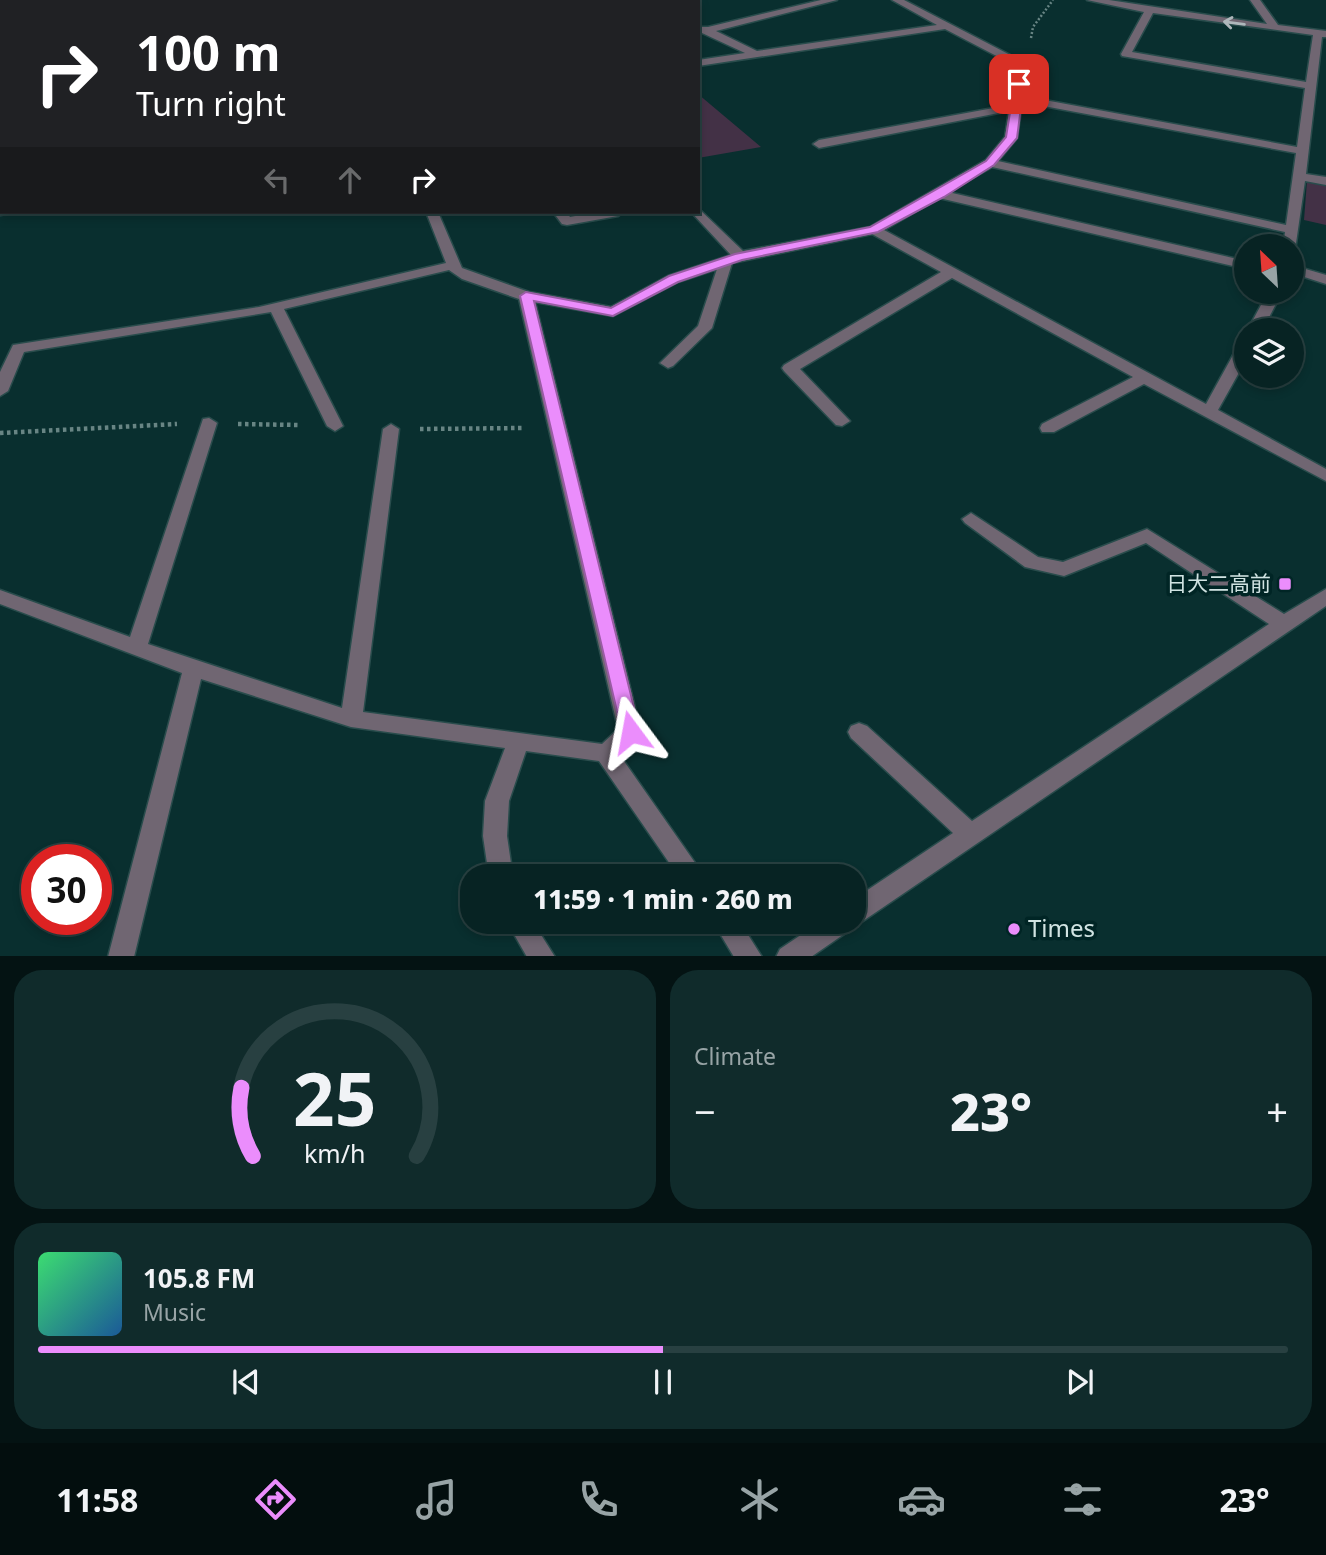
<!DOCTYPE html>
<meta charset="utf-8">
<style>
:root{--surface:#072323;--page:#102b2b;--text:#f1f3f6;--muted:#98a4a6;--line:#284041;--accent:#eb8dfc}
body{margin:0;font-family:"Noto Sans","Noto Sans JP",sans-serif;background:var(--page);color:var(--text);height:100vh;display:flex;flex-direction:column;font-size:26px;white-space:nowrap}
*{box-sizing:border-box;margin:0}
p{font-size:23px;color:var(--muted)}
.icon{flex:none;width:38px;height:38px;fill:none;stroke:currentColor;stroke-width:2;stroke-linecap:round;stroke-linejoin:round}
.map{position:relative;height:956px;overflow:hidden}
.drawer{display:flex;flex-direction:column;gap:14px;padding:14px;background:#041313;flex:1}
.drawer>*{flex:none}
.guide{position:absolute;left:0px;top:0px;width:700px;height:214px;box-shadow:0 4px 10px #0003,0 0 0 2px var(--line);background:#202124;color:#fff;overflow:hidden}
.needle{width:46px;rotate:335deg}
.fabs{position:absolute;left:1234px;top:234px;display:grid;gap:14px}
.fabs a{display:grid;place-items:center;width:70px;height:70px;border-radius:50%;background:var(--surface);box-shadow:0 4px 10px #0003,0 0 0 2px var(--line);font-size:35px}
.speed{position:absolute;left:21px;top:844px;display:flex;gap:14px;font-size:35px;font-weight:700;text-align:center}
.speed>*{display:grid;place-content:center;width:91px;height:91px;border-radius:50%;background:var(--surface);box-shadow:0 4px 10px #0003,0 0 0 2px var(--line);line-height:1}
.speed .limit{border:10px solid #d22;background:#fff;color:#111}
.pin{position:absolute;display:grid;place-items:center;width:60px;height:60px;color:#fff;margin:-30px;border-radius:14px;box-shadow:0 4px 10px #0006}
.me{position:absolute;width:77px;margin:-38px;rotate:347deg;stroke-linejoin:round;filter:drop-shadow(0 0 5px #0008)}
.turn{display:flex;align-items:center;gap:24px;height:147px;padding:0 21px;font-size:32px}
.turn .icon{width:91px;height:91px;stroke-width:2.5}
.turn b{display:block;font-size:49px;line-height:60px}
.lanes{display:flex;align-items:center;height:66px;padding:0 21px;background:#0003;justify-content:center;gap:35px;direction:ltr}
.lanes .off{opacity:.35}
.big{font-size:52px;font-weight:800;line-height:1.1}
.drawer .tile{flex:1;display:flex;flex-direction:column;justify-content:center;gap:10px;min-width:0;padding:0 24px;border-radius:28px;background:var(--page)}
.drawer .dial{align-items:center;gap:0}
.dial svg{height:182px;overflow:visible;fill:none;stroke:var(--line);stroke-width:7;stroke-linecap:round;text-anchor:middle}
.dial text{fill:var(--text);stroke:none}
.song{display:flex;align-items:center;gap:21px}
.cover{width:84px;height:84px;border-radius:10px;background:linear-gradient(135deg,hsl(140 70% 55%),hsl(210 70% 35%))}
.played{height:7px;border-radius:4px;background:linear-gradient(90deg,var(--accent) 50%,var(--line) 50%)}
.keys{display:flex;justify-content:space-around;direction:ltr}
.heat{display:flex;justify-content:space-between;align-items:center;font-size:38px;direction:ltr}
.drawer .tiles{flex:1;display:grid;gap:14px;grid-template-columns:1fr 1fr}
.tile:last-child{grid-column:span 2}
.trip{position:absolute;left:460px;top:864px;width:406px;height:70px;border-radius:28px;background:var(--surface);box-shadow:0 4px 10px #0003,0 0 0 2px var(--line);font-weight:800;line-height:70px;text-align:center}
.tabs{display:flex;height:112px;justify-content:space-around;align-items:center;background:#030e0e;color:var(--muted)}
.tabs .icon{width:49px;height:49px}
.tabs .current{color:var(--accent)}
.tabs b{font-size:32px;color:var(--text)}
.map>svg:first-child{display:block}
.green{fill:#433146}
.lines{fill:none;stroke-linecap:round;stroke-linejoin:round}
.minor-casing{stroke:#294c4c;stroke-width:3}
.path-far1{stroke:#688584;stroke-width:2.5;stroke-dasharray:2 2;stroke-linecap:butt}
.path{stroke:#688584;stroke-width:4.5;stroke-dasharray:3.5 3.5;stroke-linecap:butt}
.minor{fill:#706672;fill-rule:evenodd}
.oneway{stroke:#aeb7bb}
.route{fill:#eb8dfc;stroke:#995ca4;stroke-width:2}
.poi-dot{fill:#eb8dfc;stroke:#002525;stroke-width:2.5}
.labels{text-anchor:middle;stroke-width:7;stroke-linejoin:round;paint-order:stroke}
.poi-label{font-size:21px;fill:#d0e3e2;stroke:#002525;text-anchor:end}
.near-poi-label{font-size:24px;fill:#d0e3e2;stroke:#002525;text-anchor:start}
</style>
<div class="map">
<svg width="1326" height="957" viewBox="0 0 1326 957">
<rect width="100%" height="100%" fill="#092f2f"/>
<path class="green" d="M 698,94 L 761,147 L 698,158 Z
M 1307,181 L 1326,185 L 1326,225 L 1304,220 Z"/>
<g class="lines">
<g class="minor-casing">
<path id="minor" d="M 212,0 L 231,0 L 211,2 Z
M 443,0 L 453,0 L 454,2 L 445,2 Z
M 635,0 L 647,0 L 648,2 L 637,2 Z
M 821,0 L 837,0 L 716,31 L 757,51 L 937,25 L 892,0 L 904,0 L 1016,58 L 1026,70 L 1023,96 L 1297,147 L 1305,88 L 1122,56 L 1121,54 L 1144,12 L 1087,0 L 1109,0 L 1267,24 L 1250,0 L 1260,0 L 1278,25 L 1326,31 L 1326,37 L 1322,37 L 1306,174 L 1326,177 L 1326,185 L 1305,181 L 1295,250 L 1292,251 L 1292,247 L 1283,247 L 1285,232 L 992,167 L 948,192 L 1246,261 L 1246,269 L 939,198 L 884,230 L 1206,404 L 1238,346 L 1246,341 L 1246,360 L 1218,410 L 1326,469 L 1326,481 L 1144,384 L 1054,432 L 1042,432 L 1040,428 L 1042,424 L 1133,377 L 952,278 L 800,369 L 850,421 L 842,426 L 836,425 L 784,371 L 782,368 L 784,365 L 941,272 L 872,234 L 732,263 L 712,328 L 673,366 L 668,368 L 660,363 L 698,326 L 717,269 L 678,282 L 613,316 L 535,302 L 641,732 L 619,754 L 705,877 L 679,877 L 599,761 L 526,751 L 509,801 L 507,836 L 513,877 L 489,877 L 483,836 L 485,801 L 505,748 L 351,727 L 201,679 L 134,957 L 108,957 L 182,673 L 0,604 L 0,590 L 130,637 L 203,419 L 209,418 L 217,423 L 148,644 L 342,708 L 383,429 L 391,424 L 399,429 L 363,712 L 602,744 L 618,729 L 519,299 L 462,279 L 449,270 L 284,309 L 343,426 L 335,431 L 327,426 L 271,312 L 24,352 L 8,391 L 0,396 L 0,372 L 13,345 L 259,307 L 446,263 L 426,212 L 438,212 L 462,268 L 529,292 L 611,307 L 668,276 L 731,255 L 691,212 L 698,212 L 698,208 L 743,251 L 870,227 L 986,160 L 1005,137 L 1009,111 L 819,148 L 813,144 L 819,140 L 1010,105 L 1016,70 L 1008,62 L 945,29 L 698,66 L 698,60 L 745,53 L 702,33 L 700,27 L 708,27 ZM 1153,13 L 1313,35 L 1306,82 L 1132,52 ZM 1022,102 L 1296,153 L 1286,225 L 998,161 L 1017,138 Z
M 0,34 L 2,34 L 2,40 L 0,40 Z
M 0,148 L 2,148 L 2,156 L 0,156 Z
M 0,207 L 2,212 L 8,212 L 7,214 L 0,215 Z
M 553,212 L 566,212 L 570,217 L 597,212 L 624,212 L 618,216 L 567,225 L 562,224 Z
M 1292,265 L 1326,275 L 1326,284 L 1292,273 Z
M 1268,292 L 1282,292 L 1262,331 L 1247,331 Z
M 971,513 L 1038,557 L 1063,562 L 1147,529 L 1284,614 L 1326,589 L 1326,606 L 863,921 L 853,924 L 850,930 L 811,957 L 776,957 L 780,949 L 820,922 L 854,922 L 854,899 L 953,833 L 851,738 L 848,732 L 851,726 L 859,723 L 867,726 L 972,821 L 1269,624 L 1146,543 L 1064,576 L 1025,567 L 965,523 L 962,519 Z
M 507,922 L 533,922 L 555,957 L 527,957 Z
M 713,922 L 740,922 L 762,957 L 734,957 Z"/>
</g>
<path class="path-far1" d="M 1031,38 L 1033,27 L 1053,0"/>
<path class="path" d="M 238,424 L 299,425
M 420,429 L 523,428
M 0,433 L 177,424"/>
<use href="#minor" class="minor"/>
</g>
<defs><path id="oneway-shaft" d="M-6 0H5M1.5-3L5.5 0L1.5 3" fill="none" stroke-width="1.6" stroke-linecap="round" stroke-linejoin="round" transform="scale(1.75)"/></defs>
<use class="oneway" href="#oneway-shaft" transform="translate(1234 23) rotate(-173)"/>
<path class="route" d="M 1015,82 L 1024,84 L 1017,138 L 994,165 L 944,197 L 878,232 L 742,260 L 678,282 L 613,316 L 534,301 L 640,732 L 638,737 L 631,740 L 623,737 L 520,296 L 526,292 L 611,308 L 669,276 L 735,254 L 870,227 L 986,161 L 1006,137 Z"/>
<g class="poi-dot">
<rect x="1278" y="577" width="14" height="14" rx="3.5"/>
<circle cx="1014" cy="929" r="7"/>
</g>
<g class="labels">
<g class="poi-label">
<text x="1271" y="591">日大二高前</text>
</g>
<g class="near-poi-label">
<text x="1028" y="937">Times</text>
</g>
</g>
</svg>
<div class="fabs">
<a><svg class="needle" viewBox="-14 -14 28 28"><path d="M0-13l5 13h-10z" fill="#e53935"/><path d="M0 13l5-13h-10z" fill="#98a4a6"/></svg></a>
<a><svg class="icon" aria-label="layers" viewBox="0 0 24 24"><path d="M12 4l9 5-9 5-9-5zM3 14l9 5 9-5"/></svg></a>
</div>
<div class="speed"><div class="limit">30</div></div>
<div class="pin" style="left:1019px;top:84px;background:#d93025"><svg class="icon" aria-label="arrive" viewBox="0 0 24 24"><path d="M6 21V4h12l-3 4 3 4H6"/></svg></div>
<svg class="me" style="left:631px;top:732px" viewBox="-20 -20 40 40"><path d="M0-17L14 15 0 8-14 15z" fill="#eb8dfc" stroke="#fff" stroke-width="4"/></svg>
<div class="trip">11:59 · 1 min · 260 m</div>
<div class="guide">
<div class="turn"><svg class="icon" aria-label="right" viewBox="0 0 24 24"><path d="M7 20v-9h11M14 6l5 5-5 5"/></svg><div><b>100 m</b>Turn right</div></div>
<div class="lanes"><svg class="icon off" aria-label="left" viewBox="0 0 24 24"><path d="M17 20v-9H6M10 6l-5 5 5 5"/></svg><svg class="icon off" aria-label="ahead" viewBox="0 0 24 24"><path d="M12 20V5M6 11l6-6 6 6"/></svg><svg class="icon" aria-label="right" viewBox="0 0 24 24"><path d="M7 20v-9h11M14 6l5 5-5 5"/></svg></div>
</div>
</div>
<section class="drawer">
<div class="tiles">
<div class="tile dial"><svg viewBox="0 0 100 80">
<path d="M14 69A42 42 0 1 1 86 69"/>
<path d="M14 69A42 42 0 0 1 9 39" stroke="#eb8dfc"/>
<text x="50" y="56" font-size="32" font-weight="700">25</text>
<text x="50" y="72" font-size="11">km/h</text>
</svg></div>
<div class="tile"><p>Climate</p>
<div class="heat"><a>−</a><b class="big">23°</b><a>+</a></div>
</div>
<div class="tile">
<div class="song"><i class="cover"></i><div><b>105.8 FM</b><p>Music</p></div></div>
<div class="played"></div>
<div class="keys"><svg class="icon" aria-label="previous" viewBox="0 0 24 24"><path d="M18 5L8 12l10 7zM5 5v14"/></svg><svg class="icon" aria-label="pause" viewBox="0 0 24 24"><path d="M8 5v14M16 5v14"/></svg><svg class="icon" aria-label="next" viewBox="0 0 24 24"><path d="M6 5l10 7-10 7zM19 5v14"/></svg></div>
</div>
</div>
</section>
<nav class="tabs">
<b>11:58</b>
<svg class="icon current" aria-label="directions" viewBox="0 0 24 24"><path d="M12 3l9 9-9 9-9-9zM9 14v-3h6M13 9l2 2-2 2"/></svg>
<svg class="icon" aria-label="music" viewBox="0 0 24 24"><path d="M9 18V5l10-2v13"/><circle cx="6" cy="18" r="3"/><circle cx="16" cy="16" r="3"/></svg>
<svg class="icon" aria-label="phone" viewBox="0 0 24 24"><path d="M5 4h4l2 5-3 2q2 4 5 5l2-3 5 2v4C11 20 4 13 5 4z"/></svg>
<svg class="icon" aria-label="climate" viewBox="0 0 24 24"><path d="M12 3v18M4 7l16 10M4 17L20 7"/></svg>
<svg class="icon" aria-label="car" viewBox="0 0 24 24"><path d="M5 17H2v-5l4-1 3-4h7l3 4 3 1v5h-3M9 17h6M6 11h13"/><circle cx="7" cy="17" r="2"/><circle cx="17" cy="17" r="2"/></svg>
<svg class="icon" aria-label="filters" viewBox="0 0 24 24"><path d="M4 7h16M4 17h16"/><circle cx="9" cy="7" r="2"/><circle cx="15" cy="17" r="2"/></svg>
<b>23°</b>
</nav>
